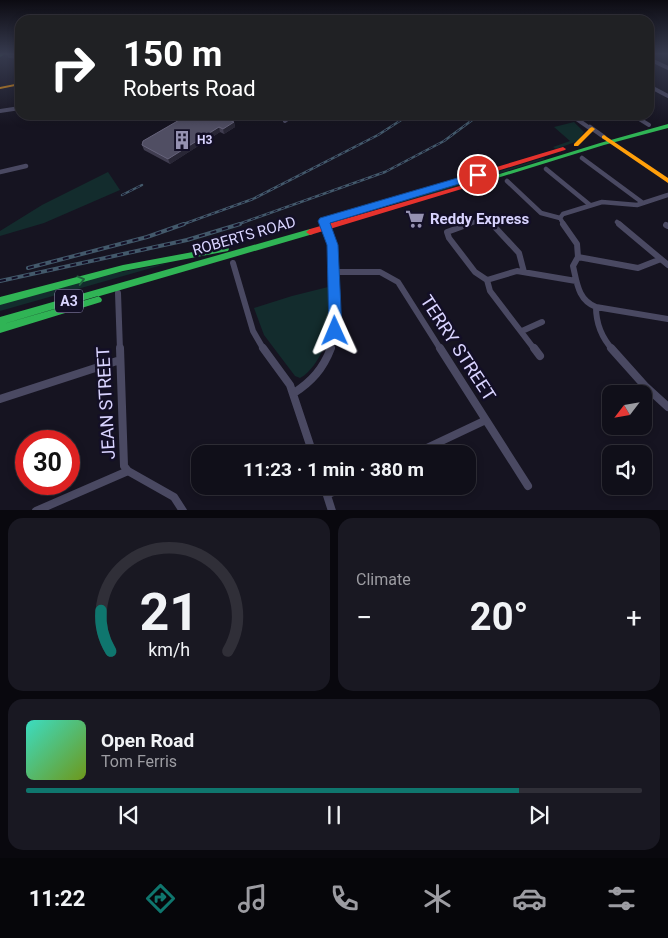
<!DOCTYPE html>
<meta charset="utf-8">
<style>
:root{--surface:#100f19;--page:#191822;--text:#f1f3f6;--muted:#9c9ca2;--line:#302f38;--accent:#0f766e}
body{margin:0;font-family:Roboto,sans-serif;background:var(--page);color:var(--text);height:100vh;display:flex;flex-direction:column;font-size:19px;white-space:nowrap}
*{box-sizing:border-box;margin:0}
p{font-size:16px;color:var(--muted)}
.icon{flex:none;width:28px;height:28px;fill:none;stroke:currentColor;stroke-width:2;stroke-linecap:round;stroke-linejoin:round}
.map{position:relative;height:510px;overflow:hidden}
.details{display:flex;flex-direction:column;gap:8px;padding:8px;background:#09080e;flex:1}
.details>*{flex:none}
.banner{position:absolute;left:15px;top:15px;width:639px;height:105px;border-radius:15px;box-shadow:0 2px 8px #0003,0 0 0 1px var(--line);background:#202124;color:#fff;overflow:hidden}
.needle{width:32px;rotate:239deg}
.buttons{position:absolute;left:602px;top:385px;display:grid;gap:10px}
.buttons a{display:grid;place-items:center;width:50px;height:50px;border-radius:10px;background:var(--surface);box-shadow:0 2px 8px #0003,0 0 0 1px var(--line);font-size:25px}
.speed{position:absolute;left:15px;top:430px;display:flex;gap:10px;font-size:25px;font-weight:700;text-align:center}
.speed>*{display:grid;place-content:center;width:65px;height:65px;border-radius:50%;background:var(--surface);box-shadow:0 2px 8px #0003,0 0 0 1px var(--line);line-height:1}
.speed .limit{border:8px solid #d22;background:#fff;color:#111}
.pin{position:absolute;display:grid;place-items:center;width:42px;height:42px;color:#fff;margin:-21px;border:2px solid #fff;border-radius:50%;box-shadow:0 1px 5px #0007}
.me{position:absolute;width:55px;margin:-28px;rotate:359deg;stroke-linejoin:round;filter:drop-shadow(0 0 4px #0008)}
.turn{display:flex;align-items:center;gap:18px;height:105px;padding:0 25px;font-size:22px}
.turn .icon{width:65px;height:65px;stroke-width:2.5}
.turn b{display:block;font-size:35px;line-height:42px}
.big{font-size:38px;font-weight:700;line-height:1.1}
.details .card{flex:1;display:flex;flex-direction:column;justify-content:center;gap:8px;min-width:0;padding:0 18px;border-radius:15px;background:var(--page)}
.details .dial{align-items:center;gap:0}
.dial svg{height:130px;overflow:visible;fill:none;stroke:var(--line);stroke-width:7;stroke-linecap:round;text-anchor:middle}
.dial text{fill:var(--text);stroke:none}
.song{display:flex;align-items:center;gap:15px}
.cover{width:60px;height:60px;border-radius:8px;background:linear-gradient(135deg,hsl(170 70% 55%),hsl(80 70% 35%))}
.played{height:5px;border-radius:2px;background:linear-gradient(90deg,var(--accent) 80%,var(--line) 80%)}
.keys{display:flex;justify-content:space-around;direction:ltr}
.heat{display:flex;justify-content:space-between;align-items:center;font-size:28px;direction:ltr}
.details .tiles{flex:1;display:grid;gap:8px;grid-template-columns:1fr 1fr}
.card:last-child{grid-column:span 2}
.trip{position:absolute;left:191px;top:445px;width:285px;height:50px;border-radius:15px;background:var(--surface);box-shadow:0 2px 8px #0003,0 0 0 1px var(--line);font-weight:700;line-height:50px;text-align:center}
.dock{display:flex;height:80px;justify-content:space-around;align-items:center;background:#06060a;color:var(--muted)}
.dock .icon{width:35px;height:35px}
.dock .active{color:var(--accent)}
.dock b{font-size:22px;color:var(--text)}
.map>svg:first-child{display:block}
.green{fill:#132c2d}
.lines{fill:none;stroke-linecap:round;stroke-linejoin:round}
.street-far3{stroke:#4a4962;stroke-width:4}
.street-far2{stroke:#4a4962;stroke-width:4.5}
.street-far1{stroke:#4a4962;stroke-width:6}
.street{stroke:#4a4962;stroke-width:8}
.fast{fill:#30b455;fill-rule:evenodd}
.slow{fill:#ff9f0a;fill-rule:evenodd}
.jam{fill:#e5322d;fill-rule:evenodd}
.rail-far1-casing{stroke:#43596b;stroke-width:2.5}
.rail-casing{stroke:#43596b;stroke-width:4}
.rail-far1{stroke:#130f26;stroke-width:1;stroke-dasharray:4;stroke-linecap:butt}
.rail{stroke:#130f26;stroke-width:2;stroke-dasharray:6;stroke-linecap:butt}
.wall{fill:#403d50}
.shaded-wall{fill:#282635}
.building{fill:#504e63;stroke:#66637b}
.oneway{stroke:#22623e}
.route{fill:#1a73e8;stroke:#114b97}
.labels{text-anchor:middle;stroke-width:5;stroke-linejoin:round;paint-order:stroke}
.far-poi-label{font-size:12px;font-weight:bold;fill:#d9d4ff;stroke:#130f26;text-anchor:start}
.shield{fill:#130f26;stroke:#9e99be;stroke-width:1}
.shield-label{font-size:14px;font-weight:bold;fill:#d9d4ff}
.poi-label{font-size:15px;font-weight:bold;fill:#d9d4ff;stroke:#130f26;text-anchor:start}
.street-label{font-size:15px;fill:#d9d4ff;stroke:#130f26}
.near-street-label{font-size:18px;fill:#d9d4ff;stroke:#130f26}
</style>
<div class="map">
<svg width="668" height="511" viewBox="0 0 668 511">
<rect width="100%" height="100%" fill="#161421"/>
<path class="green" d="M 574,122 L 584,132 L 578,141 L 556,149 L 553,147 L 570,141 L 554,127 Z
M 543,158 L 545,159 L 426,196 L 379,208 Z
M 108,172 L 120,190 L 44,223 L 0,236 L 0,231 L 42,205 Z
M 169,263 L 0,311 L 0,304 L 105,275 Z
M 328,287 C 329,315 332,341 314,365 C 310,370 306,375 300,378 L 295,376 L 264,335 L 254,308 L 292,296 Z"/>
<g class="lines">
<path class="street-far3" d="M 649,59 L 668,68
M 649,86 L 668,96
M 0,111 L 20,108
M 571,115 L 591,129
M 633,115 L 649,125
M 285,121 L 293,115"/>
<path class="street-far2" d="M 590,127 L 604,137
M 582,158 L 643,203
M 546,169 L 590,205
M 0,172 L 26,166
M 507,181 L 541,213 L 560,218
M 324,221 L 326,225
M 617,222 L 621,225
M 465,225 L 487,218 L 493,225
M 564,225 L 560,218 L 563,214 L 602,202 L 637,205 L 668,195"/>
<path class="street-far1" d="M 325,224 C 336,252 340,320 330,350
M 469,224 L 447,232 L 449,238 L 475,272 L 487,280 L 517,271 L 576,281
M 492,224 L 519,253 L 524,272
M 563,224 L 577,244 L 578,257 L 573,266 C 577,283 578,300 596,307 L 668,319
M 619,224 L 668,265
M 666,225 L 668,226
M 578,257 L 638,268 L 661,259
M 233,263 L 253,331 L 264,350
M 334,272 L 380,272 L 398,282 L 441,350
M 487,280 L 490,291 L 535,350
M 118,293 L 120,350
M 596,307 C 596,324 601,337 613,350
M 522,331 L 542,322"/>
<path class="street" d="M 120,348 L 124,466 L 128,471 L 174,497 L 183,511
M 263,348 L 290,385 L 313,454
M 440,348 L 528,486
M 534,348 L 540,356
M 611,348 L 645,386 L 668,407
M 294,393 C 312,381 323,369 331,348
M 0,399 L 120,360
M 414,454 L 486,420
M 324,486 L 332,511
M 327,495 L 346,486
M 36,511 L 128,471"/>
<path class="fast" d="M 0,54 L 5,54 L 0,57 Z
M 668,124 L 668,128 L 604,145 L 465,188 L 461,188 L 460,187 L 461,186 L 600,143 Z
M 310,229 L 314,232 L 313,234 L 0,325 L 0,317 Z
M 225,246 L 228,247 L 229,249 L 228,251 L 123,271 L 0,305 L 0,297 L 123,265 Z
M 98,296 L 101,298 L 102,300 L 101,302 L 0,333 L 0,325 Z"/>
<path class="slow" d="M 20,83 L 20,85 L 0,89 L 0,87 Z
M 592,127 L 595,129 L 578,146 L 574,146 L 574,144 L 590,128 Z
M 604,135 L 668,178 L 668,183 L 602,138 L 602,136 Z"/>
<path class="jam" d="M 563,147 L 566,149 L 565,150 L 397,202 L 395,202 L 392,200 L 393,198 Z
M 463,185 L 466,187 L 465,188 L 310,235 L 306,232 L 310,229 Z"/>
<g class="rail-far1-casing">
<path id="rail-far1" d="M 122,195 L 142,185
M 181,225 L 253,199 L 378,135 L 409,115
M 236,225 L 385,172 L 444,141 L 479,115"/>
</g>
<g class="rail-casing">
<path id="rail" d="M 28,268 L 147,237 L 184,224
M 0,281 L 187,240 L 240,224"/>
</g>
<use href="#rail-far1" class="rail-far1"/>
<use href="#rail" class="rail"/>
</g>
<path class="wall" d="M 6,54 L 20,54 L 20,59 L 9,58 Z
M 234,122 L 235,127 L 224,134 L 220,132 L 170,164 L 144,150 L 142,145 Z"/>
<path class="shaded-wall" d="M 234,122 L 235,127 L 224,134 L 223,129 Z
M 219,127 L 220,132 L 170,164 L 168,159 Z"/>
<path class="building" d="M 6,54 L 20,54 L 20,55 Z
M 188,115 L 217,115 L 234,122 L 223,129 L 219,127 L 168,159 L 142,145 L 143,141 Z"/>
<defs><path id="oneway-chevron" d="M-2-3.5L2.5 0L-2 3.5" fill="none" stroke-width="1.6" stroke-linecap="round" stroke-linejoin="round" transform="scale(1.25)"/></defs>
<use class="oneway" href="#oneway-chevron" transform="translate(81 280) rotate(-15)"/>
<linearGradient id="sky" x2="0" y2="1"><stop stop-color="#0c0b12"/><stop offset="0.43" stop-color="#363a4e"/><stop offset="1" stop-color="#363a4e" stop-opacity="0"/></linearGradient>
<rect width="668" height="125" fill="url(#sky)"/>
<path class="route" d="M 478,172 L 483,175 L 482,177 L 330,223 L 338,245 L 342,331 L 340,335 L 335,337 L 331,335 L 329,331 L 327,245 L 318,221 L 320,218 Z"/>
<defs>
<g id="building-bare" transform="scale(1.5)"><path d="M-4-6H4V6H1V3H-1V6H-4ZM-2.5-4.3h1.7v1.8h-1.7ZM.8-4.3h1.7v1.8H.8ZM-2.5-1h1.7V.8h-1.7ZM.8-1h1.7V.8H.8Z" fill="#9591b1" stroke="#130f26" stroke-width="2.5" paint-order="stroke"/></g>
<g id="supermarket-bare" transform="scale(1.5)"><path d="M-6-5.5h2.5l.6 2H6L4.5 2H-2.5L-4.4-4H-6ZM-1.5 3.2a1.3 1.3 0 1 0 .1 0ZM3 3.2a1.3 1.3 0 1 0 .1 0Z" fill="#9591b1" stroke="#130f26" stroke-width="2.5" paint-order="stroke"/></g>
</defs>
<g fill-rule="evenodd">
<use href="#building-bare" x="182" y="140"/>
<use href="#supermarket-bare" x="415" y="219"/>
</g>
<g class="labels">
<g class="far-poi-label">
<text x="197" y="144">H3</text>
</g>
<rect class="shield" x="55" y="289.5" width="28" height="23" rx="4"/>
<g class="shield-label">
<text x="69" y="306">A3</text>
</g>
<g class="poi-label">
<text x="430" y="224">Reddy Express</text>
</g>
<g class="street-label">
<text transform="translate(244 236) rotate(-16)" y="5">ROBERTS ROAD</text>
</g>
<g class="near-street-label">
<text transform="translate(458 348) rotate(57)" y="6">TERRY STREET</text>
<text transform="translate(106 403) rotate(-93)" y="6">JEAN STREET</text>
</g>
</g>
</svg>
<div class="buttons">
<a><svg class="needle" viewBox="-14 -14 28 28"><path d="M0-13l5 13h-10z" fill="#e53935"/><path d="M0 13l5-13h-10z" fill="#9c9ca2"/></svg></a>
<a><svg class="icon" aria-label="sound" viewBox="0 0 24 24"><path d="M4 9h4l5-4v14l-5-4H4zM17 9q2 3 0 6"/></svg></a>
</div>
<div class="speed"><div class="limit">30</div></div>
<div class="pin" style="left:478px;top:175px;background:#d93025"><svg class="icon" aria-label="arrive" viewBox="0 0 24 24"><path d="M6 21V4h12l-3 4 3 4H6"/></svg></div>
<svg class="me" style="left:335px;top:331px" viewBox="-20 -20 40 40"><path d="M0-17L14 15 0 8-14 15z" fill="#1a73e8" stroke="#fff" stroke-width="4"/></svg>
<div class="trip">11:23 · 1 min · 380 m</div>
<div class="banner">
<div class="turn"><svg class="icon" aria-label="right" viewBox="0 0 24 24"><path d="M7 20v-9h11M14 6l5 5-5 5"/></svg><div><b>150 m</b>Roberts Road</div></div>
</div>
</div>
<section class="details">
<div class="tiles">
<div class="card dial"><svg viewBox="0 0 100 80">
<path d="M14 69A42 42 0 1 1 86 69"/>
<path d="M14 69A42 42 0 0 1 8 44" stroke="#0f766e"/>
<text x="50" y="56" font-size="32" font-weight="700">21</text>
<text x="50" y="72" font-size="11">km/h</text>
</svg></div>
<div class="card"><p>Climate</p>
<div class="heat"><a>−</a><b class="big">20°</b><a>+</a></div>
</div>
<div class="card">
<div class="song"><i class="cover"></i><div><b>Open Road</b><p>Tom Ferris</p></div></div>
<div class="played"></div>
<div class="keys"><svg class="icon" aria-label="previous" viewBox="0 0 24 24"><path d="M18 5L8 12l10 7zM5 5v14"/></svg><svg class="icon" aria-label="pause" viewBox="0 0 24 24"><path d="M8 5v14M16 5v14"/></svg><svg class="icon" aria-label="next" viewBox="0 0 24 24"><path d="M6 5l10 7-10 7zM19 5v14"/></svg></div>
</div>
</div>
</section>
<nav class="dock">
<b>11:22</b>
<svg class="icon active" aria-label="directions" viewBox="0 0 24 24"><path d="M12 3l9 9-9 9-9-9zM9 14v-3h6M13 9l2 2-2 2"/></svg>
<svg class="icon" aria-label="music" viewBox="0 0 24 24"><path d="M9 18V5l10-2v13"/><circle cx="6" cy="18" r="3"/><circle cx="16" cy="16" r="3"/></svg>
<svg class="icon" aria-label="phone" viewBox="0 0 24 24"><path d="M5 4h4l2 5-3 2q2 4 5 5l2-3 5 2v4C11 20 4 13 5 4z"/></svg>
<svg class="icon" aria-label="climate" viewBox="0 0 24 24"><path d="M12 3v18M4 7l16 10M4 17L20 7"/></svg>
<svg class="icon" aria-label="car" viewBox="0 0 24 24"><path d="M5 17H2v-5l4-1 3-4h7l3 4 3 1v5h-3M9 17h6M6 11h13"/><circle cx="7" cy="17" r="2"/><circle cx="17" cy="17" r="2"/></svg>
<svg class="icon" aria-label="filters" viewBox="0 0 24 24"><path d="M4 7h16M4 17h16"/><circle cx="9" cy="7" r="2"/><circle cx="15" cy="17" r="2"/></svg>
</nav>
